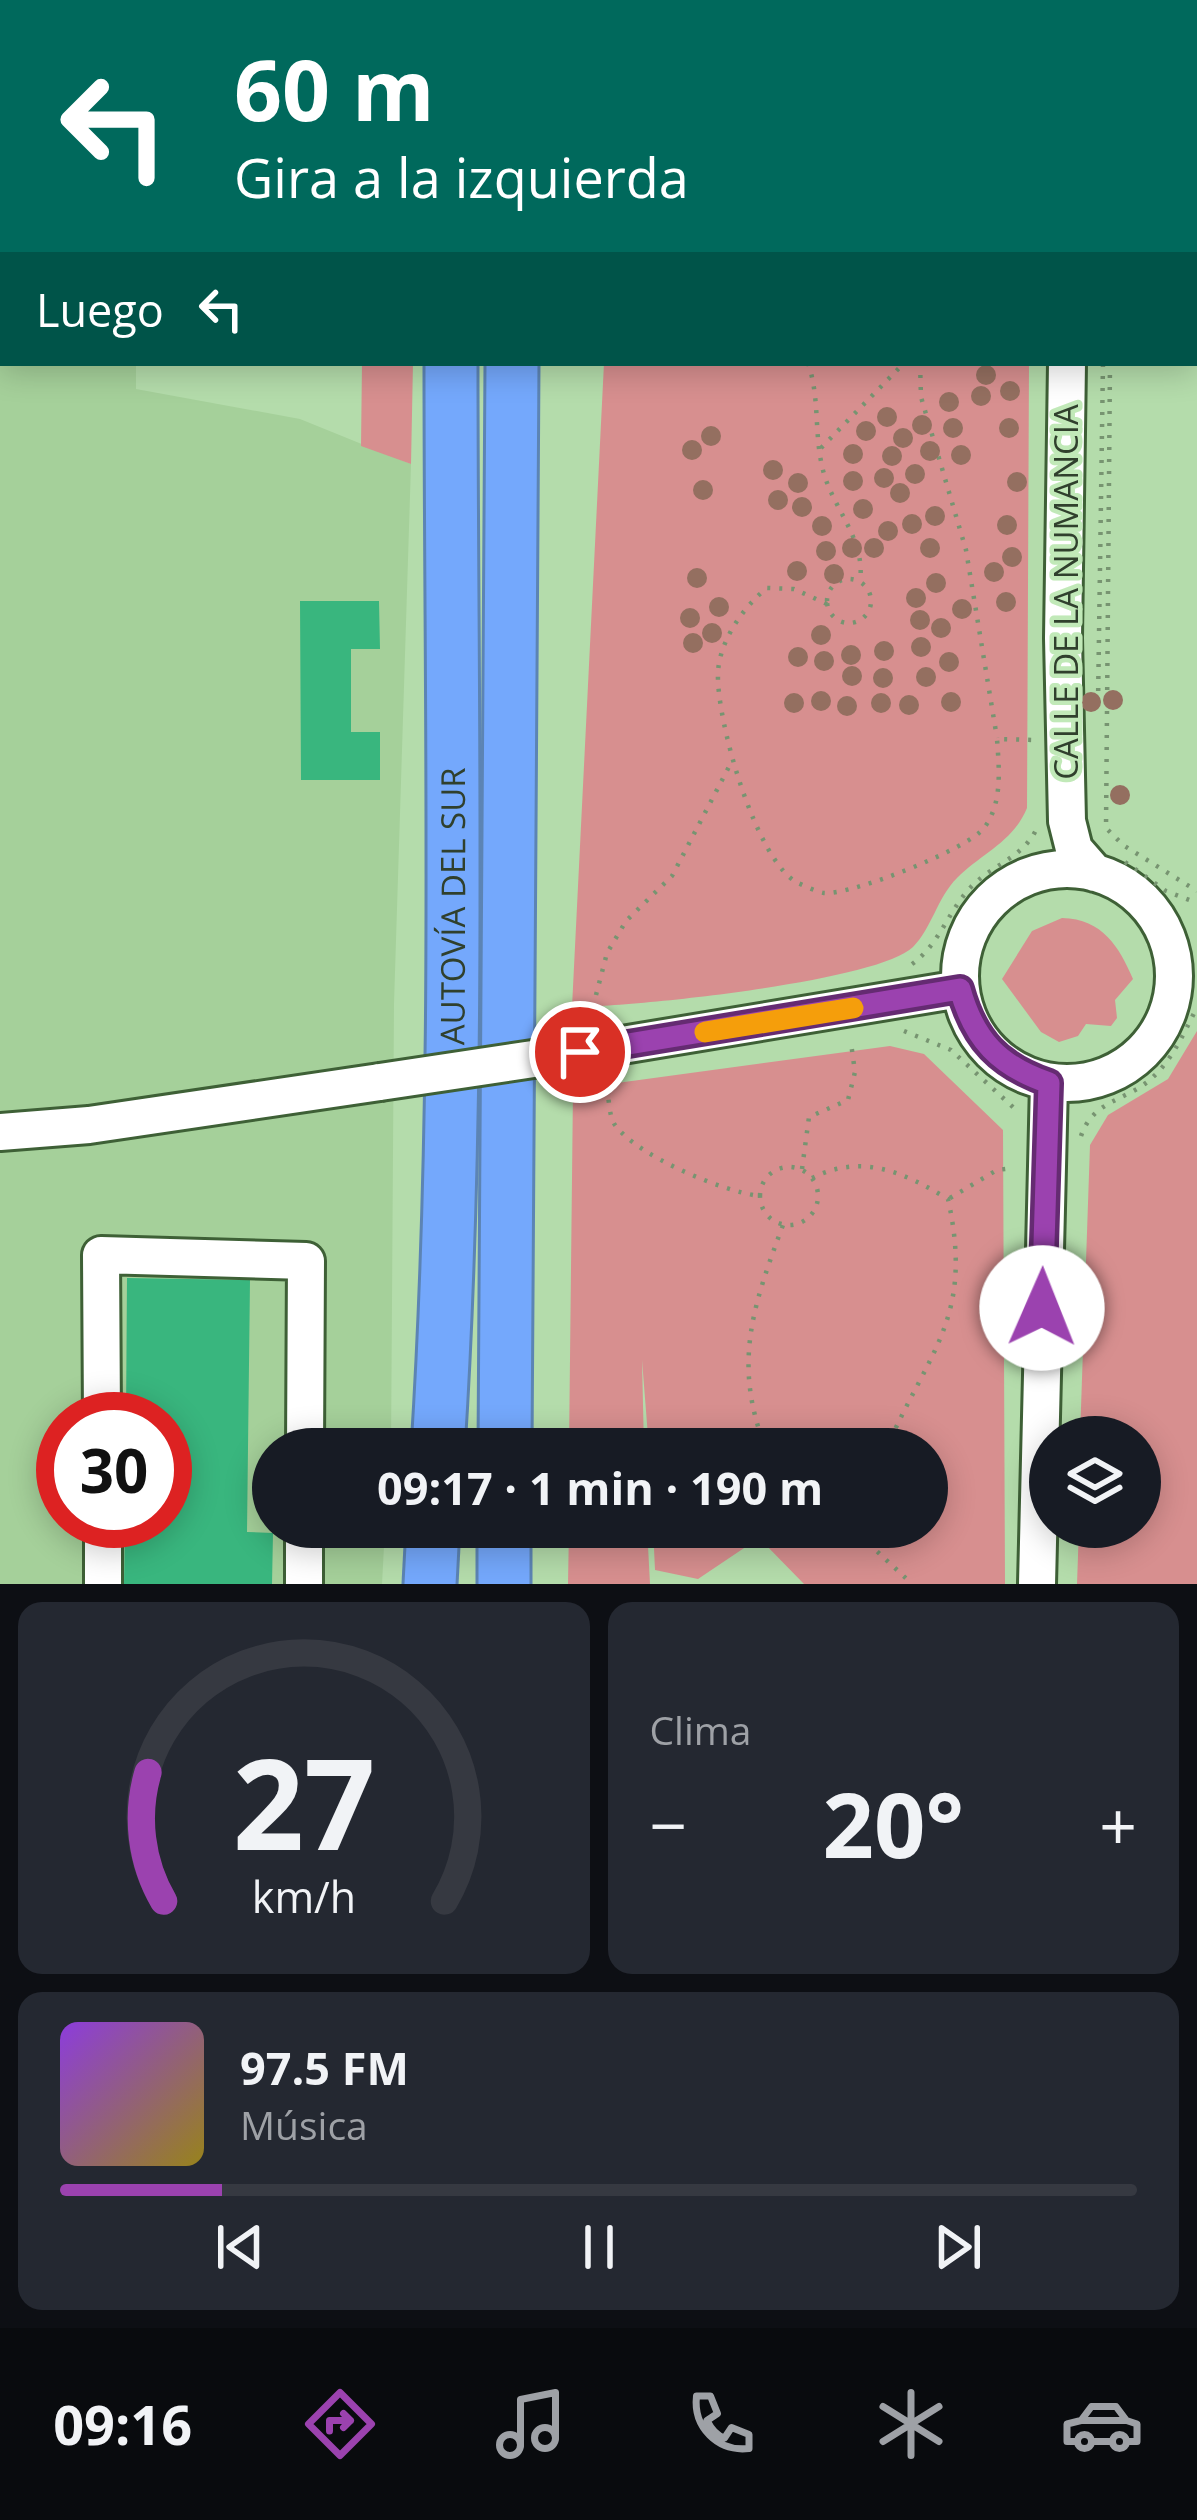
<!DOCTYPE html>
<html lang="es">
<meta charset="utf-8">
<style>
:root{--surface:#171b24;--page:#242831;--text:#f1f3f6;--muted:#9ea1a6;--line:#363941;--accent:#9b42af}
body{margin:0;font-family:"Open Sans",sans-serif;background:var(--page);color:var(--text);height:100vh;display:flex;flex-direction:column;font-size:45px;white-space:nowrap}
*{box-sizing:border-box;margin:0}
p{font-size:39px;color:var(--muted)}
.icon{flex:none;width:66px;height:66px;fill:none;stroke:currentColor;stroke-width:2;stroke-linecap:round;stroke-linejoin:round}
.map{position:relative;height:1584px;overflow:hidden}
.details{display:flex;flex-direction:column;gap:18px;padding:18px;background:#0d0f14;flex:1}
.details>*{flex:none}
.top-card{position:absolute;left:0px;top:0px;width:1197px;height:366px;box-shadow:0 6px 30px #0003;background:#00695c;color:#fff;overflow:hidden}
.fabs{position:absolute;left:1029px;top:1416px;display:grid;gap:24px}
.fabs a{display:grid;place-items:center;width:132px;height:132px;border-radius:50%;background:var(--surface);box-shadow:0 6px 30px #0003;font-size:60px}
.speed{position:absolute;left:36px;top:1392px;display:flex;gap:24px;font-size:60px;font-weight:700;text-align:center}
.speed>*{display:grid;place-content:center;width:156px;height:156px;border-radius:50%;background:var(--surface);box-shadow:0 6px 30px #0003;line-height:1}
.speed .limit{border:18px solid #d22;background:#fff;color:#111}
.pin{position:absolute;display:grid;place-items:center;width:102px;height:102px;color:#fff;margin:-51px;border:6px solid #fff;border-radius:50%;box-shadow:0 3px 12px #0007}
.me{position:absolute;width:132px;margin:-66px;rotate:1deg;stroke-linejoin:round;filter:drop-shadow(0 0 9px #0008)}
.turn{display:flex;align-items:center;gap:42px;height:252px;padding:0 36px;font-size:54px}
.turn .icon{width:156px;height:156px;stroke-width:2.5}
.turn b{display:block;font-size:84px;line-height:102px}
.then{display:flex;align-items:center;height:114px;padding:0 36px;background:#0003;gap:24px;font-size:45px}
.big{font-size:90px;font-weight:700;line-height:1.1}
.details .widget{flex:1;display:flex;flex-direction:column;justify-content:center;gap:18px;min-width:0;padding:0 42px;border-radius:24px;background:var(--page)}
.details .dial{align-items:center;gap:0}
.dial svg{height:312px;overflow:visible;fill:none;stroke:var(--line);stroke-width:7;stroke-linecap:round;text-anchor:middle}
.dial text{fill:var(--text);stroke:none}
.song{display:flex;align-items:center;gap:36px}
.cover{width:144px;height:144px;border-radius:18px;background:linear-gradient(135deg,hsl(270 70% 55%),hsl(50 70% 35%))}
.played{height:12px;border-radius:6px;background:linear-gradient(90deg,var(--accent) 15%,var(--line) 15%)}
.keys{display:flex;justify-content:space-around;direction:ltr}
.heat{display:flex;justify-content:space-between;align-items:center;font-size:66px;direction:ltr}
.details .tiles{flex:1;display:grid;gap:18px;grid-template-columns:1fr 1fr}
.widget:last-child{grid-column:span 2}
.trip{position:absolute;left:252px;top:1428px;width:696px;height:120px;border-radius:60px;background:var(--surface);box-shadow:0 6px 30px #0003;font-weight:700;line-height:120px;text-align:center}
.tabs{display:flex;height:192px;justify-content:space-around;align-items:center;background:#090b0e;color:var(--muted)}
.tabs .icon{width:84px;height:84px}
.tabs .on{color:var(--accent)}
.tabs b{font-size:54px;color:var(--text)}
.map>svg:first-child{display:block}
.built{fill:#a5d09a;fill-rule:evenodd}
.green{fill:#d78f8f}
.building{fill:#39b67e}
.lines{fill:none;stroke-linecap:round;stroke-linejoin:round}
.minor-casing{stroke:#3e6036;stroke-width:42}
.highway-casing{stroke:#5c84b4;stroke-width:57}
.path{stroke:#779471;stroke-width:4.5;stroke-dasharray:3 9;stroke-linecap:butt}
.minor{stroke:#fff;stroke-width:36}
.highway{stroke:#74a8fc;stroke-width:51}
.minor-bridge-casing{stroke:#3e6036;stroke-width:42;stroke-linecap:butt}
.minor-bridge{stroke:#fff;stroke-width:36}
.tree{fill:#946f60}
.route-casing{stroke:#652b72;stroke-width:30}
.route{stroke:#9b42af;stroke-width:21}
.slow{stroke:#f59e0b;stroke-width:21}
.labels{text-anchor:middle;stroke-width:9;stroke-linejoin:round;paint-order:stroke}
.street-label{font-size:33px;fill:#30402d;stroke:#c1e9b8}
</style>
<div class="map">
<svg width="1197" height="1584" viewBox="0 0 1197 1584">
<rect width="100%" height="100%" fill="#b4dcab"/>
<path class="built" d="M 0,0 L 137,0 L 3,3 L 3,363 L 136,363 L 136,389 L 300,419 L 411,464 L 394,1004 L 391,1449 L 273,1449 L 273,1527 L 385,1527 L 382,1584 L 0,1584 ZM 63,1419 L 165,1419 L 165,1521 L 63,1521 Z"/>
<path class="green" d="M 611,0 L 1028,0 L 1028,3 L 611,3 Z
M 362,363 L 413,363 L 411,464 L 361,446 Z
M 604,363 L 1029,363 L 1027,808 C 1013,842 982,853 957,878 C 937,898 932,928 913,947 C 877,982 630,1007 572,1007 Z
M 1062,918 C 1103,919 1119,947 1133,979 L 1115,1000 L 1117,1018 L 1111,1026 L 1086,1024 L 1078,1036 L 1059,1042 L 1041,1032 L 1002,979 L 1032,931 Z
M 1197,1031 L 1197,1584 L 1077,1584 L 1079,1527 L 1140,1527 L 1140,1437 L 1080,1437 L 1090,1145 L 1108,1115 L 1168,1079 Z
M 890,1046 L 924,1054 L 1003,1130 L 1005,1584 L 804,1584 L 759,1538 L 698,1579 L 655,1570 L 653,1527 L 927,1527 L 927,1449 L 649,1449 L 642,1360 L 644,1449 L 569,1449 L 573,1089 Z
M 569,1527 L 647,1527 L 650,1584 L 568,1584 Z"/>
<path class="building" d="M 300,601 L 379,601 L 380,649 L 351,649 L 351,732 L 380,732 L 380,780 L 301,780 Z
M 127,1278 L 250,1280 L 247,1532 L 273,1533 L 272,1584 L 124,1584 L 125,1521 L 165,1521 L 165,1419 L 126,1419 Z"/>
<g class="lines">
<g class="minor-casing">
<path id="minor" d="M 1074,3 L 1074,0
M 1067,363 L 1063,638 L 1067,821 L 1074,849 L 1095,873
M960 976a107 107 0 1 1 214 0a107 107 0 1 1-214 0Z
M 580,1052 L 960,989
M 0,1132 L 89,1125 L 380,1082
M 102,1419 L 101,1255 L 306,1261 L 305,1449
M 103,1521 L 103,1584
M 304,1584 L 304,1527
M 1037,1584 L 1049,1083"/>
</g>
<g class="highway-casing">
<g id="highway">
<path d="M 433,0 L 434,3"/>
<path d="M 514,3 L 514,0"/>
<path id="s1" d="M 438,1449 C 461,1088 451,724 451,363"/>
<path d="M 505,1449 L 512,363"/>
<path d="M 430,1584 L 433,1527"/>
<path d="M 504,1584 L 504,1527"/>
</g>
</g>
<path class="path" d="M 813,0 L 814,3
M 929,3 L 930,0
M 1115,3 L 1115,0
M 808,363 C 820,398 814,431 822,466 C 831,508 866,537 860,582
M 920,363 L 921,397 L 966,550 L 997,738
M 1110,363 L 1106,828 L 1123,845 L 1197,891
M 821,448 L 904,363
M827 601a22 22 0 1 1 44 0a22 22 0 1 1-44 0Z
M 827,604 L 794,589 L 767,588 C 743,607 719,642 718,673 C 716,719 756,862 798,883 C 805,886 817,892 824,893 C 852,895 968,849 984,828 C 1003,803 999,768 997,739 L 1033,740
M 1098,703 L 1103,363
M 1125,862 L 1166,891 L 1197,903
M 912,964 C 940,944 948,911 971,887 C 992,865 1022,858 1036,830
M 596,995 L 607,953 L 626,921 L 672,876 L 732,761
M 904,1031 L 951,1050 L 1015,1109
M 607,1088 C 609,1099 609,1117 615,1125 C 637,1156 722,1191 759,1196
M 1081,1136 C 1093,1100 1126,1101 1151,1079 C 1173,1059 1184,1033 1197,1007
M760 1196a29 29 0 1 1 58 0a29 29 0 1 1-58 0Z
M 802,1169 L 809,1117 L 848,1100 L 855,1072 L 851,1043
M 812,1178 C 862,1153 903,1172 948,1199 C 974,1317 930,1349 886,1449
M 950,1198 L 997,1170 L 1014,1168
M 766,1449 C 732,1364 753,1306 783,1225
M 851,1527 L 912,1584"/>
<use href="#minor" class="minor"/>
<use href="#highway" class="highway"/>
<g class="minor-bridge-casing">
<path id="minor-bridge" d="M 380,1082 L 580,1052"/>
</g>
<use href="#minor-bridge" class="minor-bridge"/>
</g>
<g class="tree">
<circle cx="986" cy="375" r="10"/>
<circle cx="1010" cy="391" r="10"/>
<circle cx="981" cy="396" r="10"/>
<circle cx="949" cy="402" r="10"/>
<circle cx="887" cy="417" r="10"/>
<circle cx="922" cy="425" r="10"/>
<circle cx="953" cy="428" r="10"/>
<circle cx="1009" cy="428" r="10"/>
<circle cx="866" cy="431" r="10"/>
<circle cx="711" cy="436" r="10"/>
<circle cx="903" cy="438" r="10"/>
<circle cx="692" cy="450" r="10"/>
<circle cx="930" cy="451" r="10"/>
<circle cx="853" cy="454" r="10"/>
<circle cx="961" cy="455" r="10"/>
<circle cx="892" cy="456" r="10"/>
<circle cx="773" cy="470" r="10"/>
<circle cx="915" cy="474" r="10"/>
<circle cx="884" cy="478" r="10"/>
<circle cx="853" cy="481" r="10"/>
<circle cx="1017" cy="482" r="10"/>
<circle cx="798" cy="483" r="10"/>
<circle cx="703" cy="490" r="10"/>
<circle cx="900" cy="493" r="10"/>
<circle cx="778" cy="500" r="10"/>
<circle cx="802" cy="507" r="10"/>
<circle cx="863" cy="509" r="10"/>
<circle cx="935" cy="516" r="10"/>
<circle cx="912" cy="524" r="10"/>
<circle cx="1007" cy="525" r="10"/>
<circle cx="822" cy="526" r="10"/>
<circle cx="888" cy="531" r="10"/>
<circle cx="852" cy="548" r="10"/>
<circle cx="874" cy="548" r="10"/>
<circle cx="930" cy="548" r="10"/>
<circle cx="826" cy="551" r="10"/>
<circle cx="1012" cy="557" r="10"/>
<circle cx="797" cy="571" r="10"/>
<circle cx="994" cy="572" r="10"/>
<circle cx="834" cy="574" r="10"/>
<circle cx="697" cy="578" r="10"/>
<circle cx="936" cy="583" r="10"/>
<circle cx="916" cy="598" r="10"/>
<circle cx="1006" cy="602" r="10"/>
<circle cx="719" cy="607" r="10"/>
<circle cx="962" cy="609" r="10"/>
<circle cx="690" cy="618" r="10"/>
<circle cx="920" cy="620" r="10"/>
<circle cx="941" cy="628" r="10"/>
<circle cx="712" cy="633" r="10"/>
<circle cx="821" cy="635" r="10"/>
<circle cx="693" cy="643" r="10"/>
<circle cx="921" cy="647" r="10"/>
<circle cx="884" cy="651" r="10"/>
<circle cx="851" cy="655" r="10"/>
<circle cx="798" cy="657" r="10"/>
<circle cx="824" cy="661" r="10"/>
<circle cx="949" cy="662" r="10"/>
<circle cx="852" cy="676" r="10"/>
<circle cx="926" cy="677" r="10"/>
<circle cx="883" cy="678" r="10"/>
<circle cx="1113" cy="700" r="10"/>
<circle cx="821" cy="701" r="10"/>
<circle cx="951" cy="702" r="10"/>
<circle cx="1091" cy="702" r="10"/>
<circle cx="794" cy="703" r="10"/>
<circle cx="881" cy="703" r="10"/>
<circle cx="909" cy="705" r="10"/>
<circle cx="847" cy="706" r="10"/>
<circle cx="1120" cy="795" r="10"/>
</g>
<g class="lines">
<g class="route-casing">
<path id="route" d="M 580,1052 L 960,989 C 974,1040 999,1066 1049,1083 L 1042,1308"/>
</g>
<use href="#route" class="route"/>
<path class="slow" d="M 705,1032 L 853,1008"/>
</g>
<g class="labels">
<g class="street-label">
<text transform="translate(1066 592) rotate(-90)" y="12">CALLE DE LA NUMANCIA</text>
<text dy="12" stroke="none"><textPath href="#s1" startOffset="543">AUTOVÍA DEL SUR</textPath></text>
</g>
</g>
</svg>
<div class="fabs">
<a><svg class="icon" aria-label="layers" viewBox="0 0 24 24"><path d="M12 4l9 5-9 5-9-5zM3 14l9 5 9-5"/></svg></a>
</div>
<div class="speed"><div class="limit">30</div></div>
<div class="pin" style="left:580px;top:1052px;background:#d93025"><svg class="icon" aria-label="arrive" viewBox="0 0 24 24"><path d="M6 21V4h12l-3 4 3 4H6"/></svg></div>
<svg class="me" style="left:1042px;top:1308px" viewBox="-20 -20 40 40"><circle r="19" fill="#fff"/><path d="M0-13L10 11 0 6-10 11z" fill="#9b42af"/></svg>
<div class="trip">09:17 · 1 min · 190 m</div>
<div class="top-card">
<div class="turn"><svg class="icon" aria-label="left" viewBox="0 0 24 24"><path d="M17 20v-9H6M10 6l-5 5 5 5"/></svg><div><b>60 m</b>Gira a la izquierda</div></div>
<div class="then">Luego<svg class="icon" aria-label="left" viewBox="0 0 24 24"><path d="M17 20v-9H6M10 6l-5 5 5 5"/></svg></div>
</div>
</div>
<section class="details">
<div class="tiles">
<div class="widget dial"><svg viewBox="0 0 100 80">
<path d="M14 69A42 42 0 1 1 86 69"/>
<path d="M14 69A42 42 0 0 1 10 36" stroke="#9b42af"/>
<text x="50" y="56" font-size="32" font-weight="700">27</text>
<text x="50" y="72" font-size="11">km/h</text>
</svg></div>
<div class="widget"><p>Clima</p>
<div class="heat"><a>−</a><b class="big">20°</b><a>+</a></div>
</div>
<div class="widget">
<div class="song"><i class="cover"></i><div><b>97.5 FM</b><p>Música</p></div></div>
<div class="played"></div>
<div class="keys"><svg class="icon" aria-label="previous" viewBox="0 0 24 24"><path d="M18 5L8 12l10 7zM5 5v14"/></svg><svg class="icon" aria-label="pause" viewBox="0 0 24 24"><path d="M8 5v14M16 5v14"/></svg><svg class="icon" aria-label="next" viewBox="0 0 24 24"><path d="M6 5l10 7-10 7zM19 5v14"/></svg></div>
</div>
</div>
</section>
<nav class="tabs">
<b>09:16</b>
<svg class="icon on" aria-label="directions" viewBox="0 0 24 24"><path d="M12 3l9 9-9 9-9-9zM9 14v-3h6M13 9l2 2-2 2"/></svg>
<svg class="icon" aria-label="music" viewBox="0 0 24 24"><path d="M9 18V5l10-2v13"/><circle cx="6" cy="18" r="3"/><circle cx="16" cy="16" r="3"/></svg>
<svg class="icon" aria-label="phone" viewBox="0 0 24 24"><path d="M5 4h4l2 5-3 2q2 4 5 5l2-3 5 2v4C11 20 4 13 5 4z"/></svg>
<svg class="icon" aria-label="climate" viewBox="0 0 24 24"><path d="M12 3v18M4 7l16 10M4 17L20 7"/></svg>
<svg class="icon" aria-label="car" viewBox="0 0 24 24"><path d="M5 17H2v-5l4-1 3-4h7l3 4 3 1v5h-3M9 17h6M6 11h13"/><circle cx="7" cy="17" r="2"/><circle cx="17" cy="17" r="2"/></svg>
</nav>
